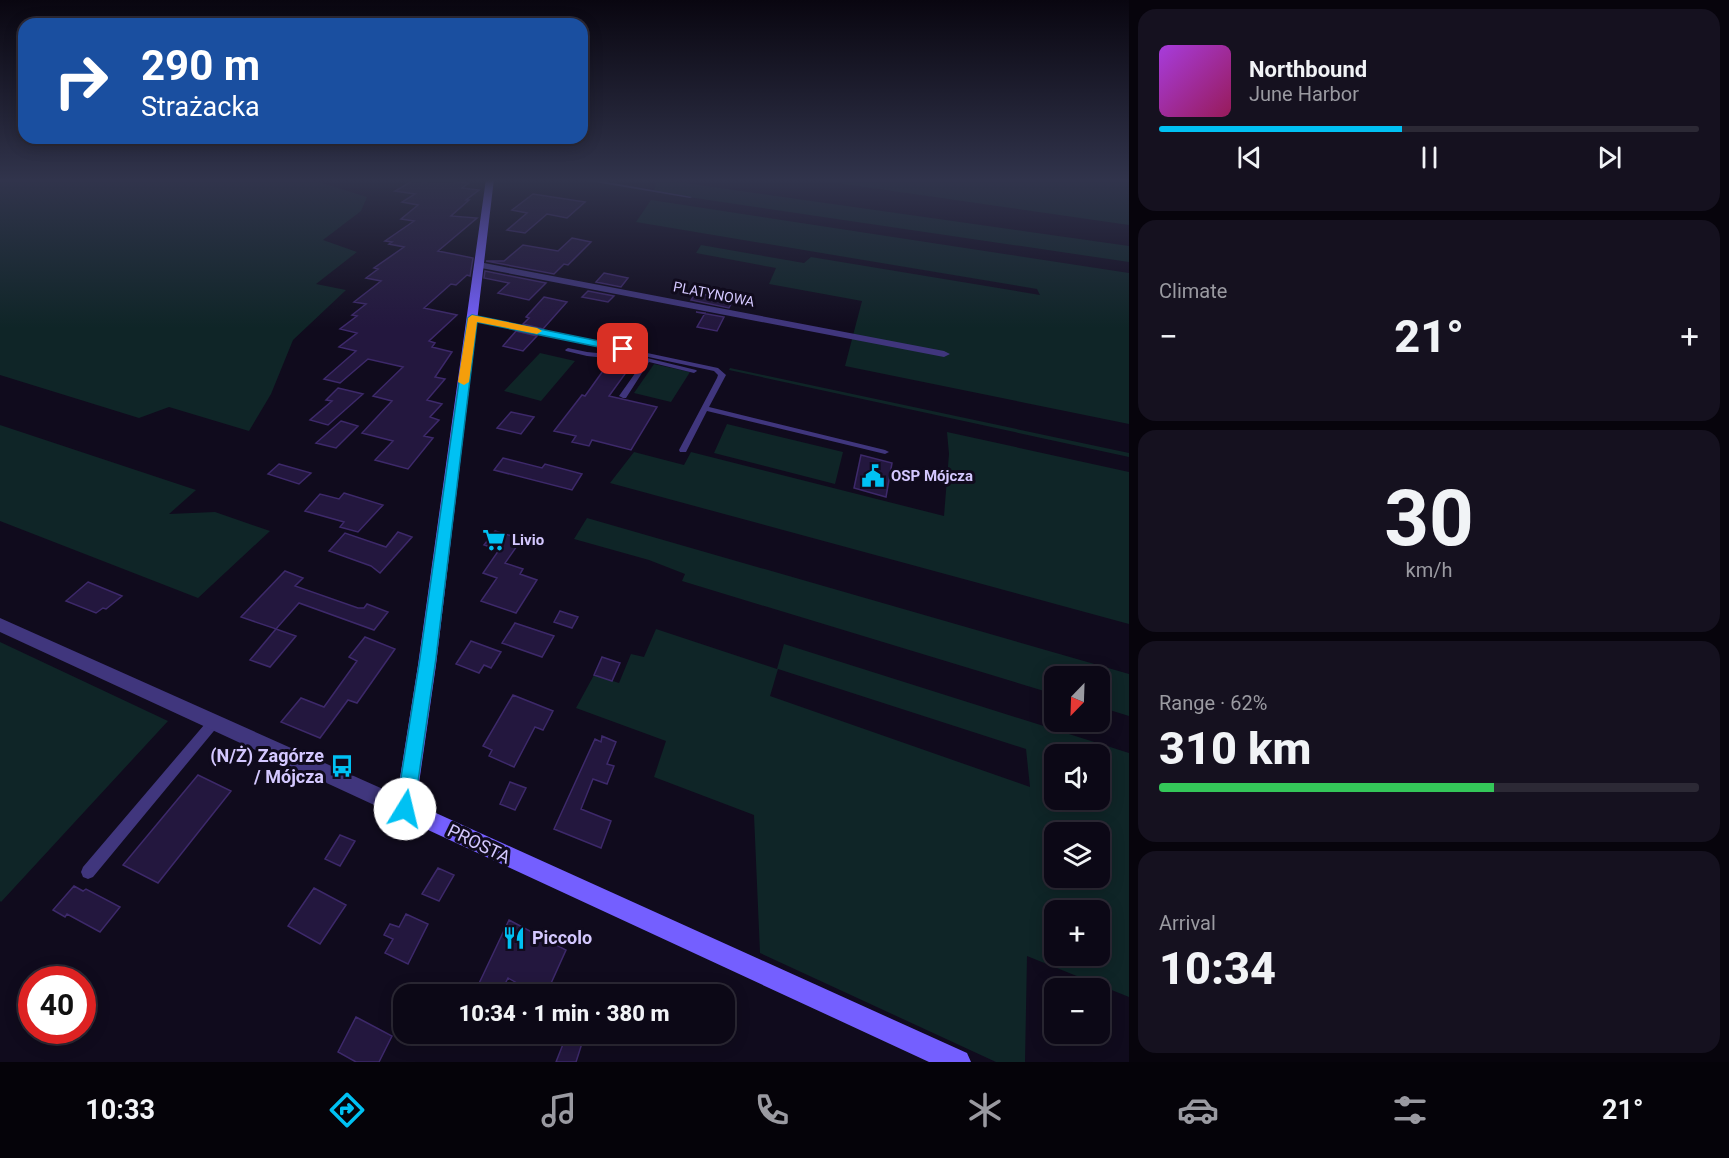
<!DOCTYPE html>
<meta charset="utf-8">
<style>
:root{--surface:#0c0816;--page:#15111f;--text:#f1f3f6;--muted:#9a9aa1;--line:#2c2935;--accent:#00c1f3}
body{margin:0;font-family:Roboto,sans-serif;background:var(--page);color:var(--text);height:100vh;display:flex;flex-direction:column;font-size:22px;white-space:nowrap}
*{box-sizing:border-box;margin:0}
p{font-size:20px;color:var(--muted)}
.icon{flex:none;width:33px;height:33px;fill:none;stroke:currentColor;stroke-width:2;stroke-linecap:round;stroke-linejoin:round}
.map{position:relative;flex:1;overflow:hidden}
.drawer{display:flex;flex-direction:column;gap:9px;padding:9px;background:#07040c;width:600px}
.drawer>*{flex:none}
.hud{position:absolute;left:18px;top:18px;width:570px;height:126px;border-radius:18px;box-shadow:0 3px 15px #0003,0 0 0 2px var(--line);background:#1a4fa0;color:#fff;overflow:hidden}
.needle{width:39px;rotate:203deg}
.buttons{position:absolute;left:1044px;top:666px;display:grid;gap:12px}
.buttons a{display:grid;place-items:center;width:66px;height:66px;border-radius:12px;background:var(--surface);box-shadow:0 3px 15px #0003,0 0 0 2px var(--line);font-size:30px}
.speed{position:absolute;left:18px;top:966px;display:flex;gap:12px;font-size:30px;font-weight:700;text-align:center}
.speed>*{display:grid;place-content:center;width:78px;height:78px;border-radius:50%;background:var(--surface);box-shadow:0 3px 15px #0003,0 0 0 2px var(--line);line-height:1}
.speed .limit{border:9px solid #d22;background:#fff;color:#111}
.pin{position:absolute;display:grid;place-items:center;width:51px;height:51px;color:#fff;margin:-26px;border-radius:12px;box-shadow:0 3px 9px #0006}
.me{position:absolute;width:66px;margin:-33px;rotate:9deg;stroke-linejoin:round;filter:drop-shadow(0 0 4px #0008)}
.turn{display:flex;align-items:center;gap:21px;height:126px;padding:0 24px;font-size:27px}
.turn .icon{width:78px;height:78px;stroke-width:2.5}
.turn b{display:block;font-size:42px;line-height:51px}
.big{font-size:45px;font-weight:800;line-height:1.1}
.drawer .widget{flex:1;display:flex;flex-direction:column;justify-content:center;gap:9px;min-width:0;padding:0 21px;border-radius:18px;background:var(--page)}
.drawer .dial{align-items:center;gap:0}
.dial b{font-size:78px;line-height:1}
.song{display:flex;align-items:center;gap:18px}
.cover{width:72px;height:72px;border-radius:9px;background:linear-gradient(135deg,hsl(280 70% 55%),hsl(330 70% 35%))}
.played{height:6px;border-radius:3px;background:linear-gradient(90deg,var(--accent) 45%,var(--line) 45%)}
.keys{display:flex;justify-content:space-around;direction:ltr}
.heat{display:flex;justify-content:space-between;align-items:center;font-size:33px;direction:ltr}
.charge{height:9px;border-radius:4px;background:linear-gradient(90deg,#34c759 62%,var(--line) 0)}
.trip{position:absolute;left:393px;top:984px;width:342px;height:60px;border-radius:18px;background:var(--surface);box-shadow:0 3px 15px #0003,0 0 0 2px var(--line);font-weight:800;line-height:60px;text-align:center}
.tabs{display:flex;height:96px;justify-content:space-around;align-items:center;background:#050309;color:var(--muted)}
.tabs .icon{width:42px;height:42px}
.tabs .active{color:var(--accent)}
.tabs b{font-size:27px;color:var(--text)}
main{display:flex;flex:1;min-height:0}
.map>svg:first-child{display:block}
.green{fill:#0f2527;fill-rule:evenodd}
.building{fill:#23173e;stroke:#3d296a;stroke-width:1.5}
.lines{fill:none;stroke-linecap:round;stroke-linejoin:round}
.lane{fill:#40367d;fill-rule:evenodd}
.street{fill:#40367d;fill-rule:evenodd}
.secondary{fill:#745fff;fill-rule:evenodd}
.route{fill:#00c1f3;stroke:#007d9e;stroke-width:1.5}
.slow{fill:#f59e0b}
.labels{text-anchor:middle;stroke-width:6;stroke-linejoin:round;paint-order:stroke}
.far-street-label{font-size:14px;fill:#d4c8ff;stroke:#100b1d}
.poi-label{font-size:15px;font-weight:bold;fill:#d4c8ff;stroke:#100b1d;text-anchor:start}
.near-poi-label{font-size:18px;font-weight:bold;fill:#d4c8ff;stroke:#100b1d;text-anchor:end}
.near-street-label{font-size:18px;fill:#d4c8ff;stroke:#100b1d}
</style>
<main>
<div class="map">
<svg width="1129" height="1062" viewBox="0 0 1129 1062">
<rect width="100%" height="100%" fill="#100b1d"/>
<path class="green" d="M 0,179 L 309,179 L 367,197 L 361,211 L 323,240 L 357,252 L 316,284 L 346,290 L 293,340 L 271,394 L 249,431 L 169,407 L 139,418 L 0,375 Z
M 657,179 L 1129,246 L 1129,262 L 654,192 Z
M 809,179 L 1129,179 L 1129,225 Z
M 651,200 L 1129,273 L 1129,424 L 845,366 L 862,301 L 769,284 L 776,268 L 696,253 L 701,245 L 804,263 L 811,257 L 1040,295 L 1037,289 L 636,222 Z
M 540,353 L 575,361 L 541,401 L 504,391 Z
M 654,364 L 690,372 L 671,402 L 634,393 Z
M 730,368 L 1129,453 L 1129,457 L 729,370 Z
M 727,424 L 843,452 L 835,484 L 714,453 Z
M 0,425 L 196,490 L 169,514 L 215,512 L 270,531 L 198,598 L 0,521 Z
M 947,432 L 1129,472 L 1129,624 L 610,483 L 634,452 L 684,465 L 691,452 L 944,516 L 949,454 Z
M 587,518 L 1129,674 L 1129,716 L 1100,707 L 1100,676 L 1054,676 L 1054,694 L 682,581 L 685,574 L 649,560 L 574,539 Z
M 656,629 L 777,669 L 784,644 L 1129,753 L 1129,997 L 1027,956 L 1025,1062 L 996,1062 L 760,953 L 754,815 L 654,777 L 666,741 L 576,708 L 594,675 L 619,683 L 631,654 L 644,657 ZM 778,669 L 1026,749 L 1030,787 L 770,696 ZM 1054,754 L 1100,754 L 1100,800 L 1054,800 ZM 1054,832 L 1100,832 L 1100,878 L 1054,878 ZM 1054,910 L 1100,910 L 1100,956 L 1054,956 Z
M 0,642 L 168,721 L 1,902 L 0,901 Z"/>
<path class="building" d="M 429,179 L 469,183 L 462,188 L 479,190 L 466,200 L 469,200 L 451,216 L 477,218 L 438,251 L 473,258 L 470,276 L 467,275 L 456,285 L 451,284 L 424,308 L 457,315 L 429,341 L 435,343 L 432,347 L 452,352 L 435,377 L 445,379 L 427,400 L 442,404 L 430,417 L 439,420 L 424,436 L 433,438 L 408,469 L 375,460 L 393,441 L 362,433 L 392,401 L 373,396 L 403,367 L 368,359 L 340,383 L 324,379 L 356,351 L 339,347 L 357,333 L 340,329 L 357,316 L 352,315 L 366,304 L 354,302 L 381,281 L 366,278 L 378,269 L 374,268 L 404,247 L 389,244 L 392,242 L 385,241 L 414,221 L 401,219 L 418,205 L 402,202 L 415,194 L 395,191 L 414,180 L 426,182 Z
M 533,194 L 585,202 L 567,218 L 547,214 L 525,233 L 507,230 L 527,213 L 512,210 Z
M 572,238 L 591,242 L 568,265 L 564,264 L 554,274 L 486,261 L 504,261 L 523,245 L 558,251 Z
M 485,271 L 546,283 L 529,300 L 498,293 L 509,283 L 484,278 Z
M 604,273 L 628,278 L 621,287 L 596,282 Z
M 588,291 L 614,296 L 608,302 L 582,297 Z
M 696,293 L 733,300 L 729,308 L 691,300 Z
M 544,297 L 567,302 L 543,329 L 523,324 L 529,318 L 526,317 Z
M 696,312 L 724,317 L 717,331 L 697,327 L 705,313 Z
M 516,331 L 537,336 L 523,351 L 503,346 Z
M 610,361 L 633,363 L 609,396 L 657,407 L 631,450 L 592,440 L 589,446 L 572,442 L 576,436 L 554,431 L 582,395 L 585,396 Z
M 338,388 L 363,394 L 328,425 L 310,420 L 332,401 L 326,400 Z
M 511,412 L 534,417 L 521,434 L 497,428 Z
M 341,421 L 358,426 L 336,448 L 316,443 Z
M 861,455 L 892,463 L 886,497 L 854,488 Z
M 503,458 L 542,468 L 545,464 L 582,474 L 572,490 L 494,470 Z
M 279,464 L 311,473 L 299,484 L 268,474 Z
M 344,493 L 383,505 L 358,532 L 340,527 L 344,522 L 305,511 L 320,494 L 339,499 Z
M 495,531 L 522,539 L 505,563 L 523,569 L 520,574 L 537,580 L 516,613 L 481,601 L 497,578 L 483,573 L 499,550 L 484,545 Z
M 398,532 L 412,537 L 380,573 L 371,566 L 329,551 L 345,533 L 386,547 Z
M 285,571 L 303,578 L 295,586 L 358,608 L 364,608 L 367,604 L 388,612 L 374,630 L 299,603 L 276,629 L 241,617 Z
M 88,582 L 122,596 L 106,609 L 103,608 L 96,613 L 66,601 Z
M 560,611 L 578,617 L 572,628 L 554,622 Z
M 515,623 L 554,636 L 542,657 L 502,643 Z
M 276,629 L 296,636 L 270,667 L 250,660 Z
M 365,637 L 395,649 L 357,703 L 348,700 L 320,738 L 281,722 L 301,698 L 324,707 L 357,661 L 349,657 Z
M 471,641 L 501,652 L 491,668 L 484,665 L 479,673 L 456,664 Z
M 602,657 L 620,663 L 612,681 L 594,675 Z
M 513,695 L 553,711 L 543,730 L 535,727 L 514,767 L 489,756 L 492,750 L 483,746 Z
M 602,736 L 616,742 L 607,764 L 614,766 L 607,784 L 593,779 L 581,809 L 611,821 L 601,848 L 554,829 L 595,739 L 601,742 Z
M 198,775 L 231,791 L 158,883 L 123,865 Z
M 510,782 L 526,788 L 515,810 L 500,804 Z
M 340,835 L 355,841 L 340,866 L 325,859 Z
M 438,868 L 454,875 L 439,901 L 422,894 Z
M 74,886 L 83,891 L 86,889 L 120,907 L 100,932 L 67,914 L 65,917 L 53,910 Z
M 314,888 L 346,905 L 320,944 L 288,926 Z
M 406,914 L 428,924 L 408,964 L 385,953 L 393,939 L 384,935 L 390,924 L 399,927 Z
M 509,920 L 566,950 L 548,990 L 536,984 L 533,992 L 508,978 L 500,994 L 474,994 Z
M 356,1017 L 392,1036 L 379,1062 L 356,1062 L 338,1052 Z
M 567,1034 L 577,1034 L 584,1037 L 576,1062 L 556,1062 Z"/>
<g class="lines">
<path class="lane" d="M 577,179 L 590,179 L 692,197 L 690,198 Z
M 472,316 L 718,368 L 726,375 L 709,407 L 885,450 L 889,452 L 885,454 L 707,411 L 687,450 L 686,452 L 680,452 L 679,450 L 717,378 L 718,375 L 714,371 L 470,319 L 470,317 Z
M 568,348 L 587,352 L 647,358 L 696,370 L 697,371 L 694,373 L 649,362 L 626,398 L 623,398 L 619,396 L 643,362 L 587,356 L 566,351 L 565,350 Z
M 214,717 L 218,718 L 220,722 L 218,726 L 93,877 L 88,879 L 83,877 L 81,872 L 83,867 L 210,718 Z"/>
<path class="street" d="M 479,262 L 944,351 L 950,354 L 944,357 L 476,267 L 476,263 Z
M 0,618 L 412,802 L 415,809 L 412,816 L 405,819 L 398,816 L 0,632 Z"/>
<path class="secondary" d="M 486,179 L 494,179 L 436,665 L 416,804 L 967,1053 L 971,1062 L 929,1062 L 398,816 L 395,809 L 418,665 Z"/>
</g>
<linearGradient id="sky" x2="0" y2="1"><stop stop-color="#090610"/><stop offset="0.55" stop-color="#31344c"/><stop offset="1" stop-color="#31344c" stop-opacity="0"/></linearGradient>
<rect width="1129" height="328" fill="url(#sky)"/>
<path class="route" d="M 472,315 L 623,346 L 628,349 L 623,352 L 477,322 L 436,658 L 414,809 L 412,815 L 405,818 L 398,815 L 396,809 L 420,658 L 468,318 Z"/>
<path class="slow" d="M 472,315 L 537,328 L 542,331 L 537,334 L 477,322 L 469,382 L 464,385 L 458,382 L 468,318 Z"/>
<defs>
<g id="civic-bare" transform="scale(1.8)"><path d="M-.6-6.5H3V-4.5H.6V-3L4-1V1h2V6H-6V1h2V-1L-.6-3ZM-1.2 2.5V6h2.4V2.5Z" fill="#00c1f3" stroke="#100b1d" stroke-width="2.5" paint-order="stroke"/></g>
<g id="supermarket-bare" transform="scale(1.8)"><path d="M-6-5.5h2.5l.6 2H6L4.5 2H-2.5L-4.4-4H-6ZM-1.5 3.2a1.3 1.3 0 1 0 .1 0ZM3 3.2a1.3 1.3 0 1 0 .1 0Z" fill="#00c1f3" stroke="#100b1d" stroke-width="2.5" paint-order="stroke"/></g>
<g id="bus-bare" transform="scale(1.8)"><path d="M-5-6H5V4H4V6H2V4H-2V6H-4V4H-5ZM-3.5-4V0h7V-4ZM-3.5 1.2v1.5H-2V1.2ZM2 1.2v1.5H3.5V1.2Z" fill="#00c1f3" stroke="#100b1d" stroke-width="2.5" paint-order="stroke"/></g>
<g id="restaurant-bare" transform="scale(1.8)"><path d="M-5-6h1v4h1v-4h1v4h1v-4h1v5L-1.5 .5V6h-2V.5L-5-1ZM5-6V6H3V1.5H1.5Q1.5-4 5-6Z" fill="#00c1f3" stroke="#100b1d" stroke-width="2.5" paint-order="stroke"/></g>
</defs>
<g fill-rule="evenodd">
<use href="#civic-bare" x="873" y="476"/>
<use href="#supermarket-bare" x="494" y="540"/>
<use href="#bus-bare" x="342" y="766"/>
<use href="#restaurant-bare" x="514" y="938"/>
</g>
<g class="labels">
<g class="far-street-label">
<text transform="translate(714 294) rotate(11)" y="5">PLATYNOWA</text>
</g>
<g class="poi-label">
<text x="891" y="481">OSP Mójcza</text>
<text x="512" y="545">Livio</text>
</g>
<g class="near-poi-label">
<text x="324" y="762">(N/Ż) Zagórze<tspan x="324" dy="21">/ Mójcza</tspan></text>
<text x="532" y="944" text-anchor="start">Piccolo</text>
</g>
<g class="near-street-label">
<text transform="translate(479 844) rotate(26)" y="6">PROSTA</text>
</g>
</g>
</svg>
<div class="buttons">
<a><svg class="needle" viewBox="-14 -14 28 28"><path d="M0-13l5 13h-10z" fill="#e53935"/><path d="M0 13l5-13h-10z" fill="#9a9aa1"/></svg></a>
<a><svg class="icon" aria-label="sound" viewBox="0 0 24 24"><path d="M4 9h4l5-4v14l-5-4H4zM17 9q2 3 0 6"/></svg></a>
<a><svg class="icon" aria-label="layers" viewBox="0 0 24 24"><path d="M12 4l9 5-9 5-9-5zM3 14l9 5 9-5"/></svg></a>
<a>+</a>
<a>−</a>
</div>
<div class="speed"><div class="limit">40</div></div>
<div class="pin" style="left:623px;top:349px;background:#d93025"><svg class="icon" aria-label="arrive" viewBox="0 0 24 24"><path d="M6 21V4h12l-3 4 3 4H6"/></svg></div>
<svg class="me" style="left:405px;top:809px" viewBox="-20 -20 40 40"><circle r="19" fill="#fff"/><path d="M0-13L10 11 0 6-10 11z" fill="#00c1f3"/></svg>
<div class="trip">10:34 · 1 min · 380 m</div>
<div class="hud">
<div class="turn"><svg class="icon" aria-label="right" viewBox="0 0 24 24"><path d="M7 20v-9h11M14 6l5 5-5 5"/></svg><div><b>290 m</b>Strażacka</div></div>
</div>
</div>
<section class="drawer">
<div class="widget">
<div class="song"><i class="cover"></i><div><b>Northbound</b><p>June Harbor</p></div></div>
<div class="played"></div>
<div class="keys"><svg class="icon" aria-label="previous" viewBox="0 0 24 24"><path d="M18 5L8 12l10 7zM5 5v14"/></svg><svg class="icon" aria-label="pause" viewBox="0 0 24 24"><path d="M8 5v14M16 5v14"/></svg><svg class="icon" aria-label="next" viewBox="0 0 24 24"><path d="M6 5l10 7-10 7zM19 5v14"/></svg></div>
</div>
<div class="widget"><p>Climate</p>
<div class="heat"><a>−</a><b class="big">21°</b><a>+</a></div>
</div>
<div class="widget dial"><b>30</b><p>km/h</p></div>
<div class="widget"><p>Range · 62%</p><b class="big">310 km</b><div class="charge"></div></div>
<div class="widget"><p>Arrival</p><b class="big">10:34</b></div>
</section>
</main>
<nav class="tabs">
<b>10:33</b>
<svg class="icon active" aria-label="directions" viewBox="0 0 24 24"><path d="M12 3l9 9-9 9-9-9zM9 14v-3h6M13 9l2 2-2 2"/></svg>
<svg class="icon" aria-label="music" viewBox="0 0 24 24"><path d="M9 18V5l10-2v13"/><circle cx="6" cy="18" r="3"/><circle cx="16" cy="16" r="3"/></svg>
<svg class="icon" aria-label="phone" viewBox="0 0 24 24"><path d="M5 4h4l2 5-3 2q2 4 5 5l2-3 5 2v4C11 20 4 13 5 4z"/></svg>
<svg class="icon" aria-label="climate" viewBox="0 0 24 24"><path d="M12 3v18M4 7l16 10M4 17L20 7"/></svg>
<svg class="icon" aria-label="car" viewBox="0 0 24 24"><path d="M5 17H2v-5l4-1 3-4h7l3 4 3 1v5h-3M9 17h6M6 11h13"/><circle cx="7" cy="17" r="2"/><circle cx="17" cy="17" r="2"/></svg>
<svg class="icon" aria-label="filters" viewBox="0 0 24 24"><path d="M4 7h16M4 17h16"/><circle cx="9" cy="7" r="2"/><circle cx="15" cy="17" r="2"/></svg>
<b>21°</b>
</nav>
